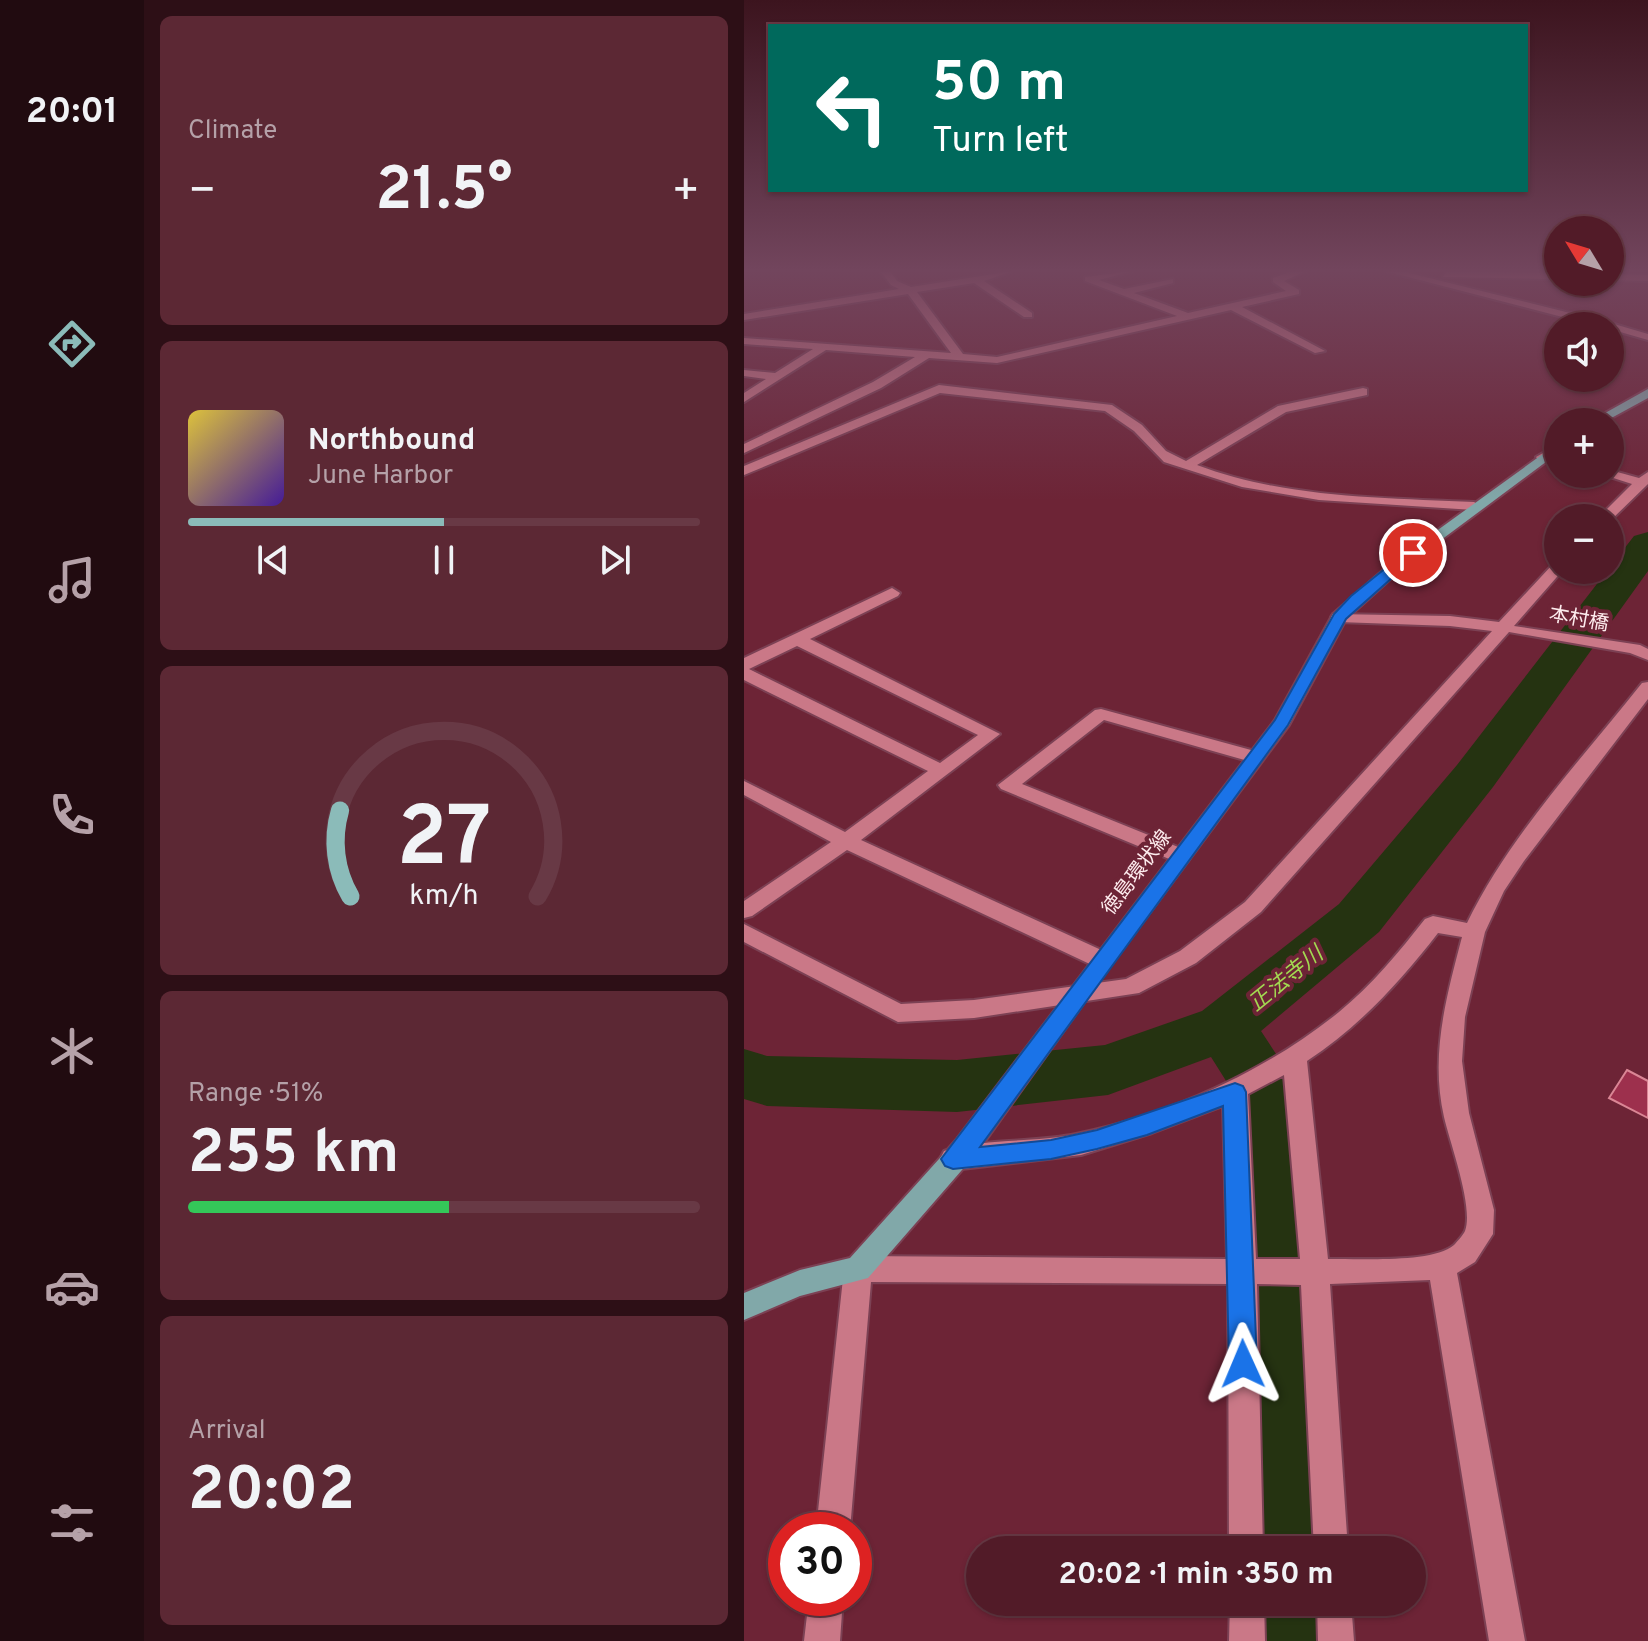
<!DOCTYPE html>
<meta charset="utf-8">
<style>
:root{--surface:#521b28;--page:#5c2834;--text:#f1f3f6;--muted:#b5a1a8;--line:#683945;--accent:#8bbbb9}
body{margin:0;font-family:Overpass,"Noto Sans JP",sans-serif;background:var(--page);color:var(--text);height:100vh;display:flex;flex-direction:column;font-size:30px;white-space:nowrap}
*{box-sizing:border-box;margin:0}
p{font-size:26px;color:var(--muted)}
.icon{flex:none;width:44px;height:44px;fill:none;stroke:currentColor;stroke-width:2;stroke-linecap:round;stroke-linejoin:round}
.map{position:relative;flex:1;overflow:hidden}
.details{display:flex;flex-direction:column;gap:16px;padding:16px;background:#2d0f16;width:600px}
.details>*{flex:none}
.guide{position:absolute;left:24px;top:24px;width:760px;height:168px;border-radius:0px;box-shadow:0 2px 6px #0004,0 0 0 2px var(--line);background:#00695c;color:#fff;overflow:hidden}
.needle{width:52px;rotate:308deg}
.fabs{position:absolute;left:800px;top:216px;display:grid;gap:16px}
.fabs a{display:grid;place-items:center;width:80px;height:80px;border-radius:50%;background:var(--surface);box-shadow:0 2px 6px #0004,0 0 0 2px var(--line);font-size:40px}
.speed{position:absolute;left:24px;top:1512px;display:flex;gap:16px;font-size:40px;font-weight:700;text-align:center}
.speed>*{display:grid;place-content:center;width:104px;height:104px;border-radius:50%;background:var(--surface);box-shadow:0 2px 6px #0004,0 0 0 2px var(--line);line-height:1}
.speed .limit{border:12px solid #d22;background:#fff;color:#111}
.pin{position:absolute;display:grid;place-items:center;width:68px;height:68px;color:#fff;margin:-34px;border:4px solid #fff;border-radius:50%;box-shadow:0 2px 8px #0007}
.me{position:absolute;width:88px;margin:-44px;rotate:359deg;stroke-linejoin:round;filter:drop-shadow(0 0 6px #0008)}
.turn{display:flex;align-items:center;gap:28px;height:168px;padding:0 32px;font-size:36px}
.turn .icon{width:104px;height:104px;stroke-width:2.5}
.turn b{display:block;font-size:56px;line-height:68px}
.big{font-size:60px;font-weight:700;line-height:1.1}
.details .tile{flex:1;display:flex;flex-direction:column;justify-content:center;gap:12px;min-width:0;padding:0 28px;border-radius:12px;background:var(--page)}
.details .dial{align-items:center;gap:0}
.dial svg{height:208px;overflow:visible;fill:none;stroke:var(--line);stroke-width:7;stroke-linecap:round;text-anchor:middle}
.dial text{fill:var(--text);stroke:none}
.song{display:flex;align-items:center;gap:24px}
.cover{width:96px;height:96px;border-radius:12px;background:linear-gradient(135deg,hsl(50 70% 55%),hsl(260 70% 35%))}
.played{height:8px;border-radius:4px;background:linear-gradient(90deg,var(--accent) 50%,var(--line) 50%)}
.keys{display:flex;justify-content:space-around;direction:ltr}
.heat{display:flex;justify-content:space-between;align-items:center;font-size:44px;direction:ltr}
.charge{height:12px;border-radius:6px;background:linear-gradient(90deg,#34c759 51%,var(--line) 0)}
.trip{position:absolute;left:222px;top:1536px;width:460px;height:80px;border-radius:40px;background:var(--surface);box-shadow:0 2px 6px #0004,0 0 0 2px var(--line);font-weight:700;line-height:80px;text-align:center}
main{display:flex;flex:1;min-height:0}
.tabs{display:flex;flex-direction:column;width:144px;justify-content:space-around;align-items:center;background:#210b10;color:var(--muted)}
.tabs .icon{width:56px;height:56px}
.tabs .on{color:var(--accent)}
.tabs b{font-size:36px;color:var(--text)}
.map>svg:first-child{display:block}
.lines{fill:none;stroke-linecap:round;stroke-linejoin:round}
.river{fill:#253311;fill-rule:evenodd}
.building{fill:#9d304d;stroke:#da8695;stroke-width:2}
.minor-casing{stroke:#7c4154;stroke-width:4}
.major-casing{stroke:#7c4154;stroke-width:4}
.minor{fill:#ca7887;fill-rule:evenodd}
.major{fill:#81a8a9;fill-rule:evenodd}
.route{fill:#1a73e8;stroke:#114b97;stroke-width:2}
.labels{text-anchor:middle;stroke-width:8;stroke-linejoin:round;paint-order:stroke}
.street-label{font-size:20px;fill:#feecee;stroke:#6d2436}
.water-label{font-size:22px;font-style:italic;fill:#a2d951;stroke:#6d2436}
</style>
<main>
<nav class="tabs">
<b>20:01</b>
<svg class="icon on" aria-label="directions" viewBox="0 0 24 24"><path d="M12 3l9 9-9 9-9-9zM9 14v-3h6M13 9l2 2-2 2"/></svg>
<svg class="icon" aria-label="music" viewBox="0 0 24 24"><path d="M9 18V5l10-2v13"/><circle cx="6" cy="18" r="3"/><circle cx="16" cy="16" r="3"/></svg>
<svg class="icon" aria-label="phone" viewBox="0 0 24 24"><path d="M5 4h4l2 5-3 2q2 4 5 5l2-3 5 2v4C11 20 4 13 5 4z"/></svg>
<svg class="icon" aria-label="climate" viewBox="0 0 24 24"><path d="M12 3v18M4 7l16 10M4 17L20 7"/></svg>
<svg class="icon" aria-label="car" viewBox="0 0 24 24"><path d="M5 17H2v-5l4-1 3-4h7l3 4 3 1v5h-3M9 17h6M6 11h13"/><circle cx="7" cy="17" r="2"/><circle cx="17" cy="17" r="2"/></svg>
<svg class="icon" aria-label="filters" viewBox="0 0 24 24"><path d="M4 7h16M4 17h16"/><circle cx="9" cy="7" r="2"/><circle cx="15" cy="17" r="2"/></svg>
</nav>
<section class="details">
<div class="tile"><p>Climate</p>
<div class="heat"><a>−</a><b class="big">21.5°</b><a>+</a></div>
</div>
<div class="tile">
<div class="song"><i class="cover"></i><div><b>Northbound</b><p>June Harbor</p></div></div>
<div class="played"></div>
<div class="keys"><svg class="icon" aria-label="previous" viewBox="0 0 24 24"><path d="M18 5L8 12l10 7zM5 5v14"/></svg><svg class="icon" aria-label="pause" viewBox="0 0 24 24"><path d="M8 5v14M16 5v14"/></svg><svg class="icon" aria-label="next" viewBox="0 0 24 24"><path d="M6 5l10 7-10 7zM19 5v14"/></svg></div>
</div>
<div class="tile dial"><svg viewBox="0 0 100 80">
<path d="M14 69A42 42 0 1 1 86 69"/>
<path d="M14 69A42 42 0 0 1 10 36" stroke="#8bbbb9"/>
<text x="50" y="56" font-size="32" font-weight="700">27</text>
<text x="50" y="72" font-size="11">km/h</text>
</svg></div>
<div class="tile"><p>Range · 51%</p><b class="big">255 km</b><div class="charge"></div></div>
<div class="tile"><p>Arrival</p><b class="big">20:02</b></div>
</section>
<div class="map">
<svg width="904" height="1641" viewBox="0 0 904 1641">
<rect width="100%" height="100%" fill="#6d2436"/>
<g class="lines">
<path class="river" d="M 904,532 L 904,571 L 749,787 L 635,932 L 517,1031 L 562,1100 L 587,1550 L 499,1550 L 496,1103 L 467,1057 L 364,1095 L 213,1112 L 23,1106 L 0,1099 L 0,1049 L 23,1056 L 213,1060 L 361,1045 L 458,1011 L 595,904 L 713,765 L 890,536 Z
M 500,1602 L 590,1602 L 592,1641 L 500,1641 Z"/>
</g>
<path class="building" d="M 883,1070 L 904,1081 L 904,1118 L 865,1098 Z"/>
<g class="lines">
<g class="minor-casing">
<path id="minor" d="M 136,271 L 146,271 L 153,281 L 167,287 L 269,271 L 240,281 L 288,313 L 288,317 L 280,317 L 230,283 L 173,292 L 219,354 L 253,357 L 433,316 L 341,281 L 341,277 L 389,271 L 355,280 L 380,289 L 429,279 L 429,283 L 390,293 L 444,313 L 542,291 L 529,282 L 529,278 L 549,271 L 562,271 L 540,281 L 555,290 L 555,294 L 498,307 L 581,351 L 571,353 L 487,310 L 253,363 L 185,358 L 137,388 L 0,453 L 0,444 L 129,382 L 171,357 L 82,350 L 0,402 L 0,393 L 22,379 L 0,376 L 0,370 L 31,373 L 69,349 L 0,344 L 0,338 L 207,353 L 164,294 L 0,320 L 0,314 L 155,289 L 147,285 Z
M 641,271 L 657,271 L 870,324 L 904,334 L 904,340 L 866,329 L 866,326 L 853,326 Z
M 702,272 L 814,273 L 814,279 L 699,277 Z
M 866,274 L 904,275 L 904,281 L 866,280 Z
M 195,385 L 368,405 L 398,425 L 422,451 L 442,461 L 534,406 L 619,388 L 623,389 L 623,395 L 542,412 L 453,465 C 540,498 638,498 730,502 L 737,506 L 730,510 L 575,500 L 498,487 L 420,462 L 390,431 L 361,411 L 196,393 L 0,475 L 0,466 Z
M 799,453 L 814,457 L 814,465 L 794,460 L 792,457 Z
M 866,470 L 895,478 L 904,472 L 904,484 L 866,521 L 866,518 L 854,518 L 888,484 L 857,474 L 866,474 Z
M 814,562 L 814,570 L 819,570 L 770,626 L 896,645 L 904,649 L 904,660 L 886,653 L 765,632 L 517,912 L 452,963 L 395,993 L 230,1018 L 154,1022 L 0,942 L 0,924 L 157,1004 L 230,1000 L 382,979 L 436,951 L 501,902 L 748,631 L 706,626 L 595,622 L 587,617 L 589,614 L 706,616 L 755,622 L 809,564 Z
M 148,588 L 156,593 L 154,596 L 66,639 L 256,734 L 117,840 L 366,954 L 369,960 L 366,966 L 350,966 L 103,850 L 8,916 L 0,918 L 0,901 L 87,842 L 0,795 L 0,781 L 101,832 L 184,771 L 0,680 L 0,658 ZM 53,646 L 234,735 L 196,763 L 5,669 Z
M 904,682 L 904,699 L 780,861 L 760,891 L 741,932 L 721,1017 L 718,1061 L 725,1113 L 750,1210 L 749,1234 L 731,1262 L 713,1273 L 781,1641 L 745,1641 L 686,1280 L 586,1284 L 604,1550 L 570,1550 L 557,1285 L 513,1284 L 519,1550 L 485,1550 L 484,1284 L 127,1282 L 106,1530 L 72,1530 L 100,1269 L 104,1260 L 114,1256 L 483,1259 L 479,1106 L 408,1133 L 337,1155 L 209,1170 L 200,1167 L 196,1159 L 200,1151 C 237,1138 291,1143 332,1134 C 425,1115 521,1072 595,1012 C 628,985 655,952 681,919 L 689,916 L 723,923 C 766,835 837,760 898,683 ZM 694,933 L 718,937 C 702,998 686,1055 700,1117 C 706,1143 730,1208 721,1231 C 719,1235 713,1242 710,1245 C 687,1264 615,1258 584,1259 L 563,1061 C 616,1026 656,982 694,933 ZM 540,1075 L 556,1259 L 512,1259 L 504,1094 Z
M 357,709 L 518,753 L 520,757 L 511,763 L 360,720 L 278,784 L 444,851 L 447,856 L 444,861 L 430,861 L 257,789 L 254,785 L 351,710 Z
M 65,1598 L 99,1598 L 96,1641 L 60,1641 Z
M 486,1602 L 520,1602 L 521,1641 L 485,1641 Z
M 573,1602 L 607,1602 L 610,1641 L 574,1641 Z"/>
</g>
<g class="major-casing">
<path id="major" d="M 904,389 L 904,398 L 860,422 L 845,422 Z
M 814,443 L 814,453 L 654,572 L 602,619 L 545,725 L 366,966 L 231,1155 L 124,1278 L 56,1296 L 0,1320 L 0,1293 L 56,1270 L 106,1258 L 213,1139 L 531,720 L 589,614 L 644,566 Z"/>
</g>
<use href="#minor" class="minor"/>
<use href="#major" class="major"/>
</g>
<linearGradient id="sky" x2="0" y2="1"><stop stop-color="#3c141e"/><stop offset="0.54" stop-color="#72455d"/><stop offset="1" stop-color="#72455d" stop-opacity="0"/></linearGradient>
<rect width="904" height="501" fill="url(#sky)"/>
<path class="route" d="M 664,550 L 676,553 L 602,619 L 544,725 L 236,1147 L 307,1140 L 353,1130 L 491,1083 L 499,1086 L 502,1092 L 513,1364 L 509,1373 L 499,1377 L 489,1373 L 485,1364 L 479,1106 L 403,1135 L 353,1149 L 307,1159 L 209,1169 L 201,1166 L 197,1159 L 531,720 L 590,614 L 607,596 Z"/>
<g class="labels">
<g class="street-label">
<text transform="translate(835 618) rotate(10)" y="7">本村橋</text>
<text transform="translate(392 872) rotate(-53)" y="7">徳島環状線</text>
</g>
<g class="water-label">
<text transform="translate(541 978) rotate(-39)" y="8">正法寺川</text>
</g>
</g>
</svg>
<div class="fabs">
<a><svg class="needle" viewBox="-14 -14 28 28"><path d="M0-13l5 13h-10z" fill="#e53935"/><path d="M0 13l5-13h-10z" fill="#b5a1a8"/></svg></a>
<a><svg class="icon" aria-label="sound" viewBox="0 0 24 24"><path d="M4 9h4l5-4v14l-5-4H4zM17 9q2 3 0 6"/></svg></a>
<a>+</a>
<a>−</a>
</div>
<div class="speed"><div class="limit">30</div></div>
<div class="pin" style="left:669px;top:553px;background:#d93025"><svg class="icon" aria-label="arrive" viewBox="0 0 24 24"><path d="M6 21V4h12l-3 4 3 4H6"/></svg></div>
<svg class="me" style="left:499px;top:1364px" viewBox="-20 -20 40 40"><path d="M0-17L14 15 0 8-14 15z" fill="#1a73e8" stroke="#fff" stroke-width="4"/></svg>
<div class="trip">20:02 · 1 min · 350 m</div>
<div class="guide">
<div class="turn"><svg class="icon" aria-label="left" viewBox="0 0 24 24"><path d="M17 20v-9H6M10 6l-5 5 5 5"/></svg><div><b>50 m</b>Turn left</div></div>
</div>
</div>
</main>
